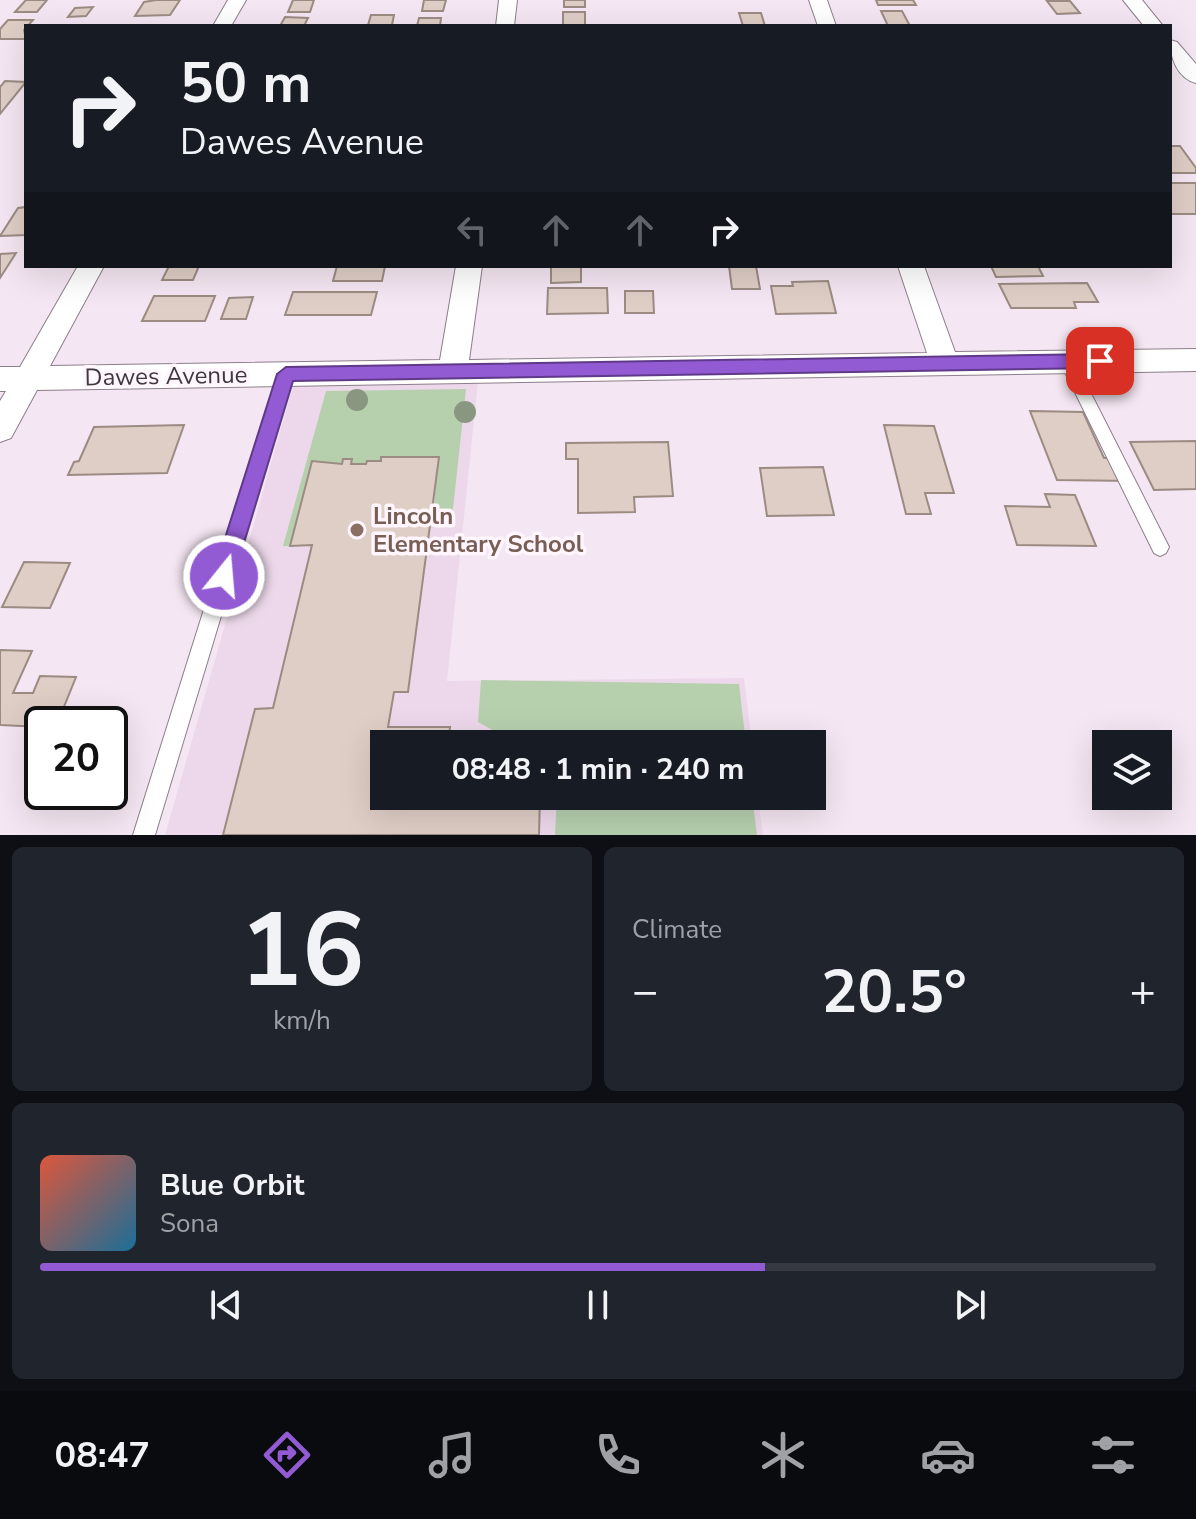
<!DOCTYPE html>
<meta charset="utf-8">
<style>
:root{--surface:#171b24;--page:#20242c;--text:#f1f3f6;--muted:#9ea1a6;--line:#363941;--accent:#925ad3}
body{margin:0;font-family:"Nunito Sans",sans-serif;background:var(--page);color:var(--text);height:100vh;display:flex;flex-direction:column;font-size:30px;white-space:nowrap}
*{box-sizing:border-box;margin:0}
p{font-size:26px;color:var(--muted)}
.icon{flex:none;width:44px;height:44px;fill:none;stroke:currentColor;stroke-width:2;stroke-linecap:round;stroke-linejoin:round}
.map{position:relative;height:835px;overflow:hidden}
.details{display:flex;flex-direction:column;gap:12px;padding:12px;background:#0d0f14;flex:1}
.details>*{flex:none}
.banner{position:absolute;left:24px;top:24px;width:1148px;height:244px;border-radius:0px;box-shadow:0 8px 32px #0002;background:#171b24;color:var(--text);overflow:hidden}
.buttons{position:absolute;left:1092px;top:730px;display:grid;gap:16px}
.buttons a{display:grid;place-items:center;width:80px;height:80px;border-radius:0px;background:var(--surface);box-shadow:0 8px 32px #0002;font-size:40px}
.speed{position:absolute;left:24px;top:706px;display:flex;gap:16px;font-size:40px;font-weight:700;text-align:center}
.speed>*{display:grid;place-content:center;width:104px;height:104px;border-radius:50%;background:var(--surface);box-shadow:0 8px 32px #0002;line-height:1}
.speed .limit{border:4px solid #111;border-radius:12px;background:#fff;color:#111}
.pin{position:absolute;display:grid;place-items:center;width:68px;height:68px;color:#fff;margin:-34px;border-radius:16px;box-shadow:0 4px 12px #0006}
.me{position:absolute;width:88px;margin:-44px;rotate:17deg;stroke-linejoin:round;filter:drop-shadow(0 0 6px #0008)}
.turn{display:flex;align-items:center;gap:28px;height:168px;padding:0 24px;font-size:36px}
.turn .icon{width:104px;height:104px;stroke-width:2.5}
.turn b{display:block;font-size:56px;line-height:68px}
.lanes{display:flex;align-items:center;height:76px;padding:0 24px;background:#0003;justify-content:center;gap:40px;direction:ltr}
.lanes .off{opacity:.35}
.big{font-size:60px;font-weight:700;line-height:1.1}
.details .tile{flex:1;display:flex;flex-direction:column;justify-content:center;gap:12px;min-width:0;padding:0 28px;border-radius:12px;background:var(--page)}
.details .dial{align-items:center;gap:0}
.dial b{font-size:104px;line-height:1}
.song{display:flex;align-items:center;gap:24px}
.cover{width:96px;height:96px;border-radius:12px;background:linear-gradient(135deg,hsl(10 70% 55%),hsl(200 70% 35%))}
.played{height:8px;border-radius:4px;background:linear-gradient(90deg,var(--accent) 65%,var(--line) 65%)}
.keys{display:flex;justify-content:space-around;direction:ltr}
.heat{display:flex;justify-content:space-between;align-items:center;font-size:44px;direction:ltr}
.details .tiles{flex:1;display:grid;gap:12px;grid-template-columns:1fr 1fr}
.tile:last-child{grid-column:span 2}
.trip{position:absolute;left:370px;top:730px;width:456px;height:80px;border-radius:0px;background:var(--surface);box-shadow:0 8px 32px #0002;font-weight:700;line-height:80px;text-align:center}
.tabs{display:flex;height:128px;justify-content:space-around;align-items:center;background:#090b0e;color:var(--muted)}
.tabs .icon{width:56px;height:56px}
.tabs .selected{color:var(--accent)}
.tabs b{font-size:36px;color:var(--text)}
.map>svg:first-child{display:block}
.built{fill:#ecd8ea}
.green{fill:#b6d0ae}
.building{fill:#dfcec6;stroke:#9b8b83;stroke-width:2}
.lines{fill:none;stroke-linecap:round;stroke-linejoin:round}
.lane-casing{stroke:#8c7f8a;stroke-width:2}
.street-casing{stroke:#8c7f8a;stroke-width:2}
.lane{fill:#fff;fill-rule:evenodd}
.street{fill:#fff;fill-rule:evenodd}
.tree{fill:#899780}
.route{fill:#925ad3;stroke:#5f3a89;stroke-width:2}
.education-dot{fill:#8d6e63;stroke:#fef5fd;stroke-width:3}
.labels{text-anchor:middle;stroke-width:7;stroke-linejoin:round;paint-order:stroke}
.street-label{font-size:24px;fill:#3e393e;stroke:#fef5fd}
.education-label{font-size:24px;font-weight:bold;fill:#785e54;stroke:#fef5fd;text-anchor:start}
</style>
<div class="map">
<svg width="1196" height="835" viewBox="0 0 1196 835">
<rect width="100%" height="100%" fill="#f4e6f2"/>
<path class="built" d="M 478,381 L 447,681 L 744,678 L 752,744 L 384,744 L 384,796 L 758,796 L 763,835 L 165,835 L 294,383 Z"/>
<path class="green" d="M 466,389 L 452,518 L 433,518 L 438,457 L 382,457 L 381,461 L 367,461 L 366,464 L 351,464 L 351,459 L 343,459 L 342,464 L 312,461 L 290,546 L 283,546 L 326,391 Z
M 481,680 L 739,684 L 746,744 L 518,744 L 478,722 Z
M 557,796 L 752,796 L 757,835 L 555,835 Z"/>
<path class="building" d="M 26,0 L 47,0 L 37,12 L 15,12 Z
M 156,0 L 180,0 L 170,15 L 135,16 L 144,2 Z
M 293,0 L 314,0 L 310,12 L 288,12 Z
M 424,0 L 446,0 L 443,11 L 422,11 Z
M 564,0 L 585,0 L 585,7 L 564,7 Z
M 876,0 L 913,0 L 916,5 L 878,5 Z
M 1047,1 L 1070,1 L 1080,13 L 1057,14 Z
M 93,7 L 86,16 L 68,17 L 75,8 Z
M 881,11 L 902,11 L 910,26 L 888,26 Z
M 563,12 L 585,12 L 585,26 L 563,26 Z
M 739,13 L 761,13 L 765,26 L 743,26 Z
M 371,15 L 394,15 L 392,25 L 368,25 Z
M 285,17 L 308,18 L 304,26 L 280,26 Z
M 419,18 L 441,18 L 440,26 L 417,26 Z
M 8,20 L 33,20 L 24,30 L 26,39 L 0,39 L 0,29 Z
M 5,81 L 26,82 L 0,114 L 0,87 Z
M 1170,146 L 1180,146 L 1196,168 L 1196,173 L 1170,173 Z
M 1170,183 L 1196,183 L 1196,214 L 1170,214 Z
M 26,207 L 26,235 L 0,236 L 18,208 Z
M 16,253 L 0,278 L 0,254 Z
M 169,266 L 199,266 L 193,280 L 162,280 Z
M 337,266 L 385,266 L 382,281 L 333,281 Z
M 551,266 L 581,266 L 581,282 L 551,283 Z
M 729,266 L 756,266 L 760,289 L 732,289 Z
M 991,266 L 1038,266 L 1043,276 L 996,277 Z
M 828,281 L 836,313 L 776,314 L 771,286 L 793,286 L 792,282 Z
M 1087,283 L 1098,302 L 1074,302 L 1076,308 L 1011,308 L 999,284 Z
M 548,288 L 607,288 L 608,313 L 547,314 Z
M 625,291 L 653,291 L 654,313 L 625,313 Z
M 293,292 L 377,292 L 371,315 L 285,315 Z
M 154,296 L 215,296 L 205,321 L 142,321 Z
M 253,297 L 246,319 L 221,319 L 229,298 Z
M 1030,411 L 1083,412 L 1104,458 L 1121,458 L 1132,481 L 1057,480 Z
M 184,425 L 167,473 L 68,475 L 74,462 L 79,461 L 94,427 Z
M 884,425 L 934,426 L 954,493 L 925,493 L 931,514 L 906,514 Z
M 1196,441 L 1196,489 L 1154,490 L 1130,442 Z
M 668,442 L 673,496 L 634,497 L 635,512 L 578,513 L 578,459 L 566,459 L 566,443 Z
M 381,457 L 439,457 L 408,692 L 394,692 L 388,727 L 450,727 L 448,744 L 384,744 L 384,796 L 540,796 L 539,835 L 223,835 L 255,709 L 273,708 L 312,545 L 290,546 L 312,461 L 342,464 L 343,459 L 352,459 L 351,464 L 366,464 L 367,461 L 381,461 Z
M 823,467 L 834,515 L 767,516 L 760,468 Z
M 1045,494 L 1075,495 L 1096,546 L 1017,545 L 1005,506 L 1050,507 Z
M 24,562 L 70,563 L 50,608 L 2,607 Z
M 0,650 L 32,651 L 13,693 L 33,693 L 40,676 L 76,677 L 57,724 L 42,724 L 42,727 L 0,725 Z"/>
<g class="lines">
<g class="lane-casing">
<path id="lane" d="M 1068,356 L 1073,358 L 1166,541 L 1169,547 L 1166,553 L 1160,556 L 1154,553 L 1060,362 Z
M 286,368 L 291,370 L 294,374 L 155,835 L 133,835 L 278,374 L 281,370 Z"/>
</g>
<g class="street-casing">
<path id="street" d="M 228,0 L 246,0 L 231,26 L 213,26 Z
M 499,0 L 517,0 L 514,26 L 496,26 Z
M 809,0 L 827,0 L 836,26 L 818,26 Z
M 1123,0 L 1142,0 L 1163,26 L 1144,26 Z
M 1170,40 L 1177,42 L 1196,64 L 1196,83 C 1177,78 1170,57 1170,40 Z
M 78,266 L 104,266 L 50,366 L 440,360 L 456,266 L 482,266 L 469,360 L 927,353 L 898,266 L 924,266 L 955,352 L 1196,349 L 1196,371 L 37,390 L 11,438 L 0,442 L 0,401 L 6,391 L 0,391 L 0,367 L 20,367 Z"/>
</g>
<use href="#lane" class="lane"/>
<use href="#street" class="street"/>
</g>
<g class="tree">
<circle cx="357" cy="400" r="11"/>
<circle cx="465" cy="412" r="11"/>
</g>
<path class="route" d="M 1100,354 L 1109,361 L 1100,368 L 293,381 L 234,576 L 231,583 L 224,586 L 216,583 L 213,576 L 277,374 L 286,367 Z"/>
<circle class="education-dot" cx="357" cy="530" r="8"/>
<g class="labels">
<g class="street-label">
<text transform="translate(166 376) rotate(-1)" y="8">Dawes Avenue</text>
</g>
<g class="education-label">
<text x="373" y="524">Lincoln<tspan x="373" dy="28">Elementary School</tspan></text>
</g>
</g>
</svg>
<div class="buttons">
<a><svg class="icon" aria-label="layers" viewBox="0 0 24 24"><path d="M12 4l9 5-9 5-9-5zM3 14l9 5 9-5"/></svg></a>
</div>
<div class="speed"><div class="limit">20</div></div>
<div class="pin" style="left:1100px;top:361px;background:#d93025"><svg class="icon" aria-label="arrive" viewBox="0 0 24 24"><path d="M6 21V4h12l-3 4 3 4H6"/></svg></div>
<svg class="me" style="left:224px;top:576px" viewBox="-20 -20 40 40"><circle r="17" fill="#925ad3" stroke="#fff" stroke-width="3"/><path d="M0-11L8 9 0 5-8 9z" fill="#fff"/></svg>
<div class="trip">08:48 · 1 min · 240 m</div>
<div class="banner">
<div class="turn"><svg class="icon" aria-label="right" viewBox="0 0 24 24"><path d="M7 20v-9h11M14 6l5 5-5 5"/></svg><div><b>50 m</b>Dawes Avenue</div></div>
<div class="lanes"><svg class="icon off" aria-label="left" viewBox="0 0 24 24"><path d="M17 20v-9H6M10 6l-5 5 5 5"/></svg><svg class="icon off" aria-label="ahead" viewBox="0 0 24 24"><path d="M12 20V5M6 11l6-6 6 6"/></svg><svg class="icon off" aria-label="ahead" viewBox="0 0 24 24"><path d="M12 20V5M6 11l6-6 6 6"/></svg><svg class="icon" aria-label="right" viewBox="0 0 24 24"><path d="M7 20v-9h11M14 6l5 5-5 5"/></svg></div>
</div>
</div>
<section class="details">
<div class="tiles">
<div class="tile dial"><b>16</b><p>km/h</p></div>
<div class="tile"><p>Climate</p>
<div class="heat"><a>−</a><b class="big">20.5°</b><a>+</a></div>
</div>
<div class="tile">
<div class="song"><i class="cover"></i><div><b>Blue Orbit</b><p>Sona</p></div></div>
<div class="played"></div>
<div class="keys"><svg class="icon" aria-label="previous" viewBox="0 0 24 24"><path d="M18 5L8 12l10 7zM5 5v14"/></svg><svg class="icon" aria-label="pause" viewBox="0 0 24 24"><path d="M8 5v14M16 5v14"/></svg><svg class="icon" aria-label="next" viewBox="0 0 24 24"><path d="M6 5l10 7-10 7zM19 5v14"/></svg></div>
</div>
</div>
</section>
<nav class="tabs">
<b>08:47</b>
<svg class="icon selected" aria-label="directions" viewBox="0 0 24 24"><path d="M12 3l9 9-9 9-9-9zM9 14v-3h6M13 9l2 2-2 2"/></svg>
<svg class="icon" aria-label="music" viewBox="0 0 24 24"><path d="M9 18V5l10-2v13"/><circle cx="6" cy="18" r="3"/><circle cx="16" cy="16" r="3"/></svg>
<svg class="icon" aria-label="phone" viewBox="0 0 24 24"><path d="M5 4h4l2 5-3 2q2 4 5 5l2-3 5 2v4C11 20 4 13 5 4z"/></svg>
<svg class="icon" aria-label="climate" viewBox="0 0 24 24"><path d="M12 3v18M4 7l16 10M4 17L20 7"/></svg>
<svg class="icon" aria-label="car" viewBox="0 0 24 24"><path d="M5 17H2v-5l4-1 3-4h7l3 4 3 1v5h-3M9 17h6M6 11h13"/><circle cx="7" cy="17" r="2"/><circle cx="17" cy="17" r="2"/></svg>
<svg class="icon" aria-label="filters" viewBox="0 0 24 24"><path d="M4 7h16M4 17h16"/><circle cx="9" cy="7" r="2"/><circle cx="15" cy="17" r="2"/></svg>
</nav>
